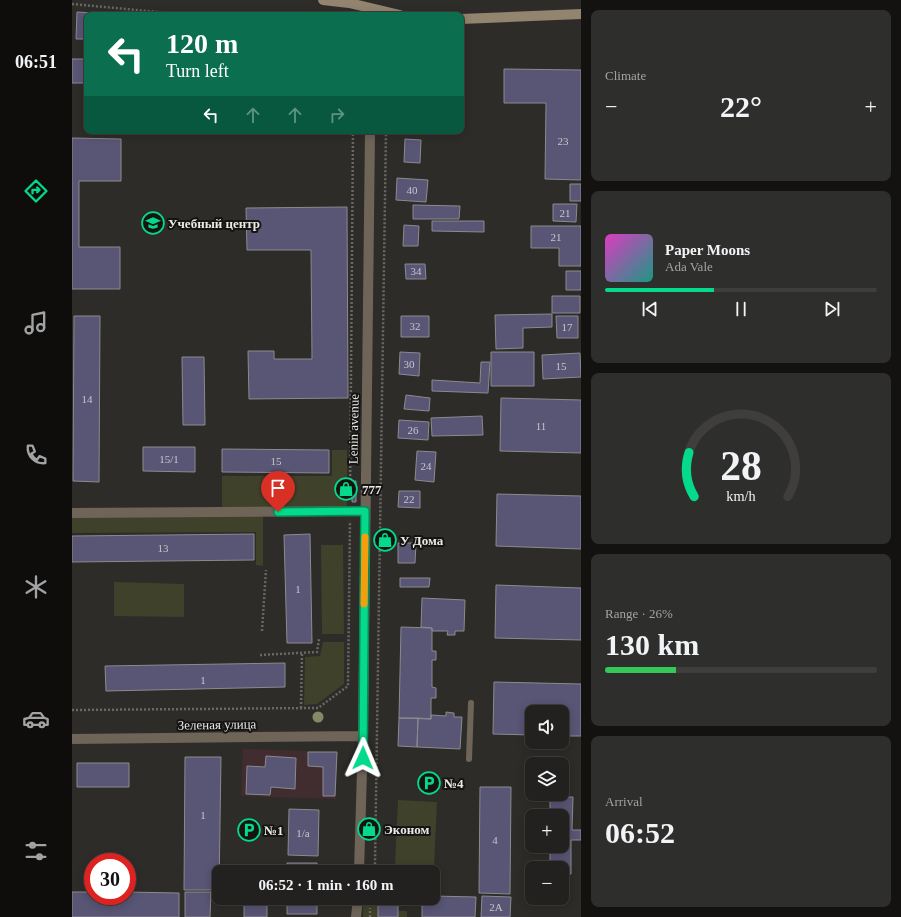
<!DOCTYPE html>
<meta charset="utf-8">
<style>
:root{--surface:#22211f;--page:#2e2e2c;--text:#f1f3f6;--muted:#a2a3a4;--line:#3f3e3d;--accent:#05d98b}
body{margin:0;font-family:Georgia,serif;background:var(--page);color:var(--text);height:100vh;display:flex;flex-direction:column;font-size:15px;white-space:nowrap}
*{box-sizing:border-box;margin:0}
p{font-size:13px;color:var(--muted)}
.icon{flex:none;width:22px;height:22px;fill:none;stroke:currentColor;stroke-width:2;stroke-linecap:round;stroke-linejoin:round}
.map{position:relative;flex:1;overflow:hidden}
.side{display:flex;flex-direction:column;gap:10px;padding:10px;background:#131211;width:320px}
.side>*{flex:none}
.banner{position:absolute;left:12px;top:12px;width:380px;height:122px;border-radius:8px;box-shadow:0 2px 10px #0003,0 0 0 1px var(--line);background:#0b6e4f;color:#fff;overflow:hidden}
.buttons{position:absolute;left:453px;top:705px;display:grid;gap:8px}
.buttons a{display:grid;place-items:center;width:44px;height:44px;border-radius:8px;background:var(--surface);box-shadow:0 2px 10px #0003,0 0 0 1px var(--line);font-size:20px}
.speed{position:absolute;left:12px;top:853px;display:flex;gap:8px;font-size:20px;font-weight:700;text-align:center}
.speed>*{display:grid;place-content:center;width:52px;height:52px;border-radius:50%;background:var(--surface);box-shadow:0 2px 10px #0003,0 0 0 1px var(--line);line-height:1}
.speed .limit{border:6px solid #d22;background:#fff;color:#111}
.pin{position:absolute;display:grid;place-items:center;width:34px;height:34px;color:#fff;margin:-41px -17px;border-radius:50% 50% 50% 0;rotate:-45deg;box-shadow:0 0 4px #0007}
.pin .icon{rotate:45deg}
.me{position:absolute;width:44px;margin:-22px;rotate:1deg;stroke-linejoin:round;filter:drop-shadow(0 0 3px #0008)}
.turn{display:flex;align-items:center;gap:14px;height:84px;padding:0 16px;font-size:18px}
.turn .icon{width:52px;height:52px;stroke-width:2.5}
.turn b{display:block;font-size:28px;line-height:34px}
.lanes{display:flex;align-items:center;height:38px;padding:0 16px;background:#0003;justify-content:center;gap:20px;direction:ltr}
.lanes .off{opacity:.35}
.big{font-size:30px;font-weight:600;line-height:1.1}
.side .tile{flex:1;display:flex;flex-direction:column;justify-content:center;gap:6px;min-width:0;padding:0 14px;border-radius:8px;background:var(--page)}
.side .dial{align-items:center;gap:0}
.dial svg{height:104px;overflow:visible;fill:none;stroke:var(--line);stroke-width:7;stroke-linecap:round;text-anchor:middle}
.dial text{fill:var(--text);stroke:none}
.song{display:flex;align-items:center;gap:12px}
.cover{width:48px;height:48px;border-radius:6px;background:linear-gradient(135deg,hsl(310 70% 55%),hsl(170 70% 35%))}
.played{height:4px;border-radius:2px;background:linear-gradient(90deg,var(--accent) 40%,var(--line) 40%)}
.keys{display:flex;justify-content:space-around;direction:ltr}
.heat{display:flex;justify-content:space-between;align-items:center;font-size:22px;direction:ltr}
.charge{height:6px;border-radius:3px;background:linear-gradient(90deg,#34c759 26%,var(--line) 0)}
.trip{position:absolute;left:140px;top:865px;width:228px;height:40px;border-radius:8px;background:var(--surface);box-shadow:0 2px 10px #0003,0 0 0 1px var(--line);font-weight:600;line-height:40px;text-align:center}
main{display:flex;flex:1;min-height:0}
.menu{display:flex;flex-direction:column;width:72px;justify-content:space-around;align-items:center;background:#0e0d0c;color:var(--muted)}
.menu .icon{width:28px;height:28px}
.menu .active{color:var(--accent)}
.menu b{font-size:18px;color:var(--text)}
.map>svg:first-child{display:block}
.commercial{fill:#412d2f}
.green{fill:#3f412a}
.building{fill:#585575;stroke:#8b8b8e}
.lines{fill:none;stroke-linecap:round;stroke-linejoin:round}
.path{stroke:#696865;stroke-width:2.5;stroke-dasharray:2 2;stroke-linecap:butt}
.service{stroke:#6e6558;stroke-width:6}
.minor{stroke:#6e6558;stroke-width:10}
.secondary{stroke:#938470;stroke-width:10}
.tree{fill:#878966}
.route-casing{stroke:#038d5a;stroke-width:10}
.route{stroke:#05d98b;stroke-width:7}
.slow{stroke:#f59e0b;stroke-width:7}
.labels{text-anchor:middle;stroke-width:4;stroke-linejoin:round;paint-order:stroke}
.number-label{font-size:11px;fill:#c6c5cb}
.poi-label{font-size:13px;font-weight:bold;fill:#eaeae8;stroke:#151413;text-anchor:start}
.street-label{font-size:13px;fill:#eaeae8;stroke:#151413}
</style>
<main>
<nav class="menu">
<b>06:51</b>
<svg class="icon active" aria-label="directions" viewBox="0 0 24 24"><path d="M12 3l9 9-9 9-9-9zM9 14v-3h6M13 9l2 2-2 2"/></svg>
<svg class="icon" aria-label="music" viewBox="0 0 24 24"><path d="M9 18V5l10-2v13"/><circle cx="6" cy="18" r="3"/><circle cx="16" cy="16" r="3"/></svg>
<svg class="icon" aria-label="phone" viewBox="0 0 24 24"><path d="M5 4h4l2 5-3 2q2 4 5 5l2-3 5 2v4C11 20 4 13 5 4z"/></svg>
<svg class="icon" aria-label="climate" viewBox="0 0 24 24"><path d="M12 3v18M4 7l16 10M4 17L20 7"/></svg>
<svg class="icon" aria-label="car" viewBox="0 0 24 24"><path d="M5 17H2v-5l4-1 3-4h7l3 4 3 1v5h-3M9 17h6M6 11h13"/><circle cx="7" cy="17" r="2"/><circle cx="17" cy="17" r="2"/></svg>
<svg class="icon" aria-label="filters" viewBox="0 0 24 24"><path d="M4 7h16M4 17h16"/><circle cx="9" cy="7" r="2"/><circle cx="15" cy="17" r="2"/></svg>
</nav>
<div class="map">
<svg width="509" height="917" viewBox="0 0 509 917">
<rect width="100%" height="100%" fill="#2d2c29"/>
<path class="commercial" d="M 171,749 L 265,752 L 264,799 L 169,796 Z"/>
<path class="green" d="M 260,450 L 275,450 L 275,508 L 150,508 L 150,476 L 260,476 Z
M 191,516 L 191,566 L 184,565 L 184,532 L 0,533 L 0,517 Z
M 249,545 L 271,545 L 272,634 L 250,634 Z
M 42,582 L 112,584 L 112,617 L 42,616 Z
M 251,642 L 272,642 L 272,684 L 245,704 L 232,705 L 233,657 L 248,656 Z
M 326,800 L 365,802 L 362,867 L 323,865 Z
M 291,898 L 317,898 L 318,911 L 335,911 L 335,917 L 291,917 Z"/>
<path class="building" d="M 5,12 L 59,15 L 15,15 L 15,39 L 4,39 Z
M 0,59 L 15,59 L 15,83 L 0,83 Z
M 432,69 L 509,70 L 509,180 L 473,179 L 474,103 L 432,103 Z
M 0,138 L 49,139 L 49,181 L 7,181 L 7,247 L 48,247 L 48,289 L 0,289 Z
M 333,139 L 349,140 L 348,163 L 332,162 Z
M 325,178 L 356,180 L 354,202 L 324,200 Z
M 498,184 L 509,184 L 509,201 L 498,201 Z
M 481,204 L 505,204 L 504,222 L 481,221 Z
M 341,205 L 388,206 L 387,219 L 341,219 Z
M 275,207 L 276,398 L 177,399 L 176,351 L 202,351 L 202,359 L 240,359 L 239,250 L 175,250 L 174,208 Z
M 360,221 L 412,221 L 412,232 L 360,231 Z
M 332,225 L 347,226 L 346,246 L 331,246 Z
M 459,226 L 509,226 L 509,266 L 487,266 L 487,248 L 459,248 Z
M 333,264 L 353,264 L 354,279 L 334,279 Z
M 494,271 L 509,271 L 509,290 L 494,290 Z
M 480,296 L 508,296 L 508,313 L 480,313 Z
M 480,314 L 480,327 L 451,328 L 451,348 L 424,349 L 423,315 Z
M 2,316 L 28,316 L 27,482 L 1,481 Z
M 329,316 L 357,316 L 357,337 L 329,337 Z
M 484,316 L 506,316 L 506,338 L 485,338 Z
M 328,352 L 348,353 L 347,376 L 327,374 Z
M 419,352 L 462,352 L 462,386 L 419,386 Z
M 508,353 L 509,377 L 471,379 L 470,355 Z
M 110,357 L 132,357 L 133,425 L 111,425 Z
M 409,362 L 418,362 L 416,393 L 360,391 L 360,380 L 408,383 Z
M 334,395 L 358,398 L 357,411 L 332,409 Z
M 429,398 L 509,400 L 509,453 L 428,451 Z
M 410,416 L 411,435 L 360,436 L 359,418 Z
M 327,420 L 357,422 L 356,440 L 326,438 Z
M 71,447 L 123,447 L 123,472 L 71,471 Z
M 150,449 L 257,450 L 257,473 L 150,472 Z
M 345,451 L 364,452 L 362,482 L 343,480 Z
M 280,481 L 284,481 L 284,502 L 280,502 Z
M 327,491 L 348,491 L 348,508 L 326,507 Z
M 425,494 L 509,496 L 509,549 L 424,546 Z
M 182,534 L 182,560 L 0,562 L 0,536 Z
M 238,534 L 240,643 L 215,643 L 212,535 Z
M 326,543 L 344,543 L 343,563 L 326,563 Z
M 328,578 L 358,578 L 357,587 L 328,587 Z
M 424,585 L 509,588 L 509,640 L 423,638 Z
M 350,598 L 393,600 L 392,631 L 383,631 L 383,635 L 375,635 L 376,631 L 360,631 L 360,628 L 349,627 Z
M 329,627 L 360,628 L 360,651 L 364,651 L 364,660 L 360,660 L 360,687 L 364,688 L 364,698 L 359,698 L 359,719 L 327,718 Z
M 213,663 L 213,687 L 34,691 L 33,666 Z
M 422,682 L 509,684 L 509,736 L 490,736 L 490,712 L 460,712 L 460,735 L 421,734 Z
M 374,712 L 382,713 L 382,717 L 390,717 L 388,749 L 345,747 L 346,718 L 359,719 L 359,715 L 374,716 Z
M 327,718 L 346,718 L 345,747 L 326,746 Z
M 236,752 L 265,752 L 263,796 L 251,796 L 251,767 L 236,766 Z
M 194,756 L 224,758 L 223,789 L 199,787 L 198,795 L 174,794 L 175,766 L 193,767 Z
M 113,757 L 149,757 L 147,890 L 112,890 Z
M 5,763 L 57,763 L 57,787 L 5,787 Z
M 408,787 L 439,787 L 438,894 L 407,893 Z
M 478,797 L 501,797 L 500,830 L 509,830 L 509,840 L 499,840 L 499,874 L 490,874 L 490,868 L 478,868 L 478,846 L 490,846 L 490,816 L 478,816 Z
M 217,809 L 247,810 L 246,856 L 216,855 Z
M 215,863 L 245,863 L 245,872 L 215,872 Z
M 0,892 L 21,892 L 21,896 L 55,896 L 55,892 L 107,893 L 107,917 L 0,917 Z
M 113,892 L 139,892 L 138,917 L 113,917 Z
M 361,896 L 404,897 L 403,917 L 350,917 L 350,898 L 361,898 Z
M 410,896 L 439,897 L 438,917 L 409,917 Z
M 172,898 L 195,898 L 195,917 L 172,917 Z
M 215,898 L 245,898 L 245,914 L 215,914 Z
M 306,898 L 326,898 L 326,917 L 306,917 Z"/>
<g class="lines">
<path class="path" d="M 0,4 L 119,15
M 278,500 L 281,131
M 190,631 L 194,570
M 188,655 L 245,652 L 247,639
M 229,708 L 230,653
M 0,710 L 246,708 L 276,686 L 278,521
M 301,872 L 303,864 L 314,131
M 298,917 L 298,908"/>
<path class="service" d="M 397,759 L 399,703"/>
<path class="minor" d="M 0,513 L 293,511
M 0,739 L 291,736
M 287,872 L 291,736 L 298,131
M 284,917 L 286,898"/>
<path class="secondary" d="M 251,0 L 277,3 L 328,15
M 389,19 L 509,14"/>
</g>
<circle class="tree" cx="246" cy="717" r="5.5"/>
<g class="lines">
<g class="route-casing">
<path id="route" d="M 206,512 L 293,511 L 291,758"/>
</g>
<use href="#route" class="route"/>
<path class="slow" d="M 292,604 L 293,537"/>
</g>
<defs>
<g id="university-ring" transform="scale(1.15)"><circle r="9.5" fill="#151413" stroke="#05d98b" stroke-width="1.5"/><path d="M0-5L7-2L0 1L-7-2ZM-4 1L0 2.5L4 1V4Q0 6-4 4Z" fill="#05d98b"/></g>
<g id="shop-ring" transform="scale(1.15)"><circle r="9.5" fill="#151413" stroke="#05d98b" stroke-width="1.5"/><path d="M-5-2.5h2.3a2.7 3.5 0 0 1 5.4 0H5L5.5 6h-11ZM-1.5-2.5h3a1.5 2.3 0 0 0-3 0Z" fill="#05d98b"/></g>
<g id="parking-ring" transform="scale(1.15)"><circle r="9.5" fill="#151413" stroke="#05d98b" stroke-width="1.5"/><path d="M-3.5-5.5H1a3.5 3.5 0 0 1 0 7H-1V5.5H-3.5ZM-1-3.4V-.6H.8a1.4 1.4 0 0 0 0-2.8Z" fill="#05d98b"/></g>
</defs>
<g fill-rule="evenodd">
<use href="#university-ring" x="81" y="223"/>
<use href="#shop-ring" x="274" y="489"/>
<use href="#shop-ring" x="313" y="540"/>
<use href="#parking-ring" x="357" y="783"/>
<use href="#shop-ring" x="297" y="829"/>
<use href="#parking-ring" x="177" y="830"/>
</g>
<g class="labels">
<g class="number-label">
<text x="491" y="145">23</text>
<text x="340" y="194">40</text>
<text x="493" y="217">21</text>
<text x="484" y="241">21</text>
<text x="344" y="275">34</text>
<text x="343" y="330">32</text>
<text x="495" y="331">17</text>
<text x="337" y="368">30</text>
<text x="489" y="370">15</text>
<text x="15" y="403">14</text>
<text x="469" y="430">11</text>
<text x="341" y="434">26</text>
<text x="97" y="463">15/1</text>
<text x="204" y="465">15</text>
<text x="354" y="470">24</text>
<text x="337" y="503">22</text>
<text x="91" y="552">13</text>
<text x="226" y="593">1</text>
<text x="131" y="684">1</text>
<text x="131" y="819">1</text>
<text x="231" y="837">1/а</text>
<text x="423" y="844">4</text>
<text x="424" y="911">2А</text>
</g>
<g class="poi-label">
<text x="96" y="228">Учебный центр</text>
<text x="290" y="494">777</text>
<text x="328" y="545">У Дома</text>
<text x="372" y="788">№4</text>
<text x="312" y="834">Эконом</text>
<text x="192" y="835">№1</text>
</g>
<g class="street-label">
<text transform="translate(281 429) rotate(-89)" y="5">Lenin avenue</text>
<text transform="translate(145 724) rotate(-1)" y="5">Зеленая улица</text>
</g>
</g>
</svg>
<div class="buttons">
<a><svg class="icon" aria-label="sound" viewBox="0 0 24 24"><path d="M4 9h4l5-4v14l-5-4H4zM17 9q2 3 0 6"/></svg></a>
<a><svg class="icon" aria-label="layers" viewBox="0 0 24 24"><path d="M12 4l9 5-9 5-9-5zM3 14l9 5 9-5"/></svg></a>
<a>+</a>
<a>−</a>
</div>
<div class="speed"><div class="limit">30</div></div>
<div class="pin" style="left:206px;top:512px;background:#d93025"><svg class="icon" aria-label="arrive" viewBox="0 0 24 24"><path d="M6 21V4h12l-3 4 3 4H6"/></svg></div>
<svg class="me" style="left:291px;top:758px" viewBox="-20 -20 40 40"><path d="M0-17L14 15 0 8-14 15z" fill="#05d98b" stroke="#fff" stroke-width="4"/></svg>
<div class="trip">06:52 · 1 min · 160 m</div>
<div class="banner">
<div class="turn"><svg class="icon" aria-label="left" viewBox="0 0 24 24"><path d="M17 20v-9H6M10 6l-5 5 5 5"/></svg><div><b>120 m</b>Turn left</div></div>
<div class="lanes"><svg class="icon" aria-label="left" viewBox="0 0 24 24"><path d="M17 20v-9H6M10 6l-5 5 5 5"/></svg><svg class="icon off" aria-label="ahead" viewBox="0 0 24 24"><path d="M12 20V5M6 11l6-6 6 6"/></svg><svg class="icon off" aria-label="ahead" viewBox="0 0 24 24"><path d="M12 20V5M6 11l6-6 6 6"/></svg><svg class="icon off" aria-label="right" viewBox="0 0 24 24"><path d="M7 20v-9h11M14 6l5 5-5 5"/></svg></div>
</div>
</div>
<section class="side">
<div class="tile"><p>Climate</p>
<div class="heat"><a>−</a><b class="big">22°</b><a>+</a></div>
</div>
<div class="tile">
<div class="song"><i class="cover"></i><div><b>Paper Moons</b><p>Ada Vale</p></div></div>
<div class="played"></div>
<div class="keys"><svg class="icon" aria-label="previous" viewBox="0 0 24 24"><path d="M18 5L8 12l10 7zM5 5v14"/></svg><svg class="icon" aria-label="pause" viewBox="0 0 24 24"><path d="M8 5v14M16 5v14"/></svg><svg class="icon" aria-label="next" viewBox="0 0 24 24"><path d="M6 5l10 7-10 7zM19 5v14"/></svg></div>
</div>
<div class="tile dial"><svg viewBox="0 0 100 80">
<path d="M14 69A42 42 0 1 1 86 69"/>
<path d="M14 69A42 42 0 0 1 10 35" stroke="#05d98b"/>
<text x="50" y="56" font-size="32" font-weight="700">28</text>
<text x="50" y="72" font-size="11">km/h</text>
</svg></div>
<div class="tile"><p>Range · 26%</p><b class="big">130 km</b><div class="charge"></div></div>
<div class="tile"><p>Arrival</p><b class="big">06:52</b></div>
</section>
</main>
